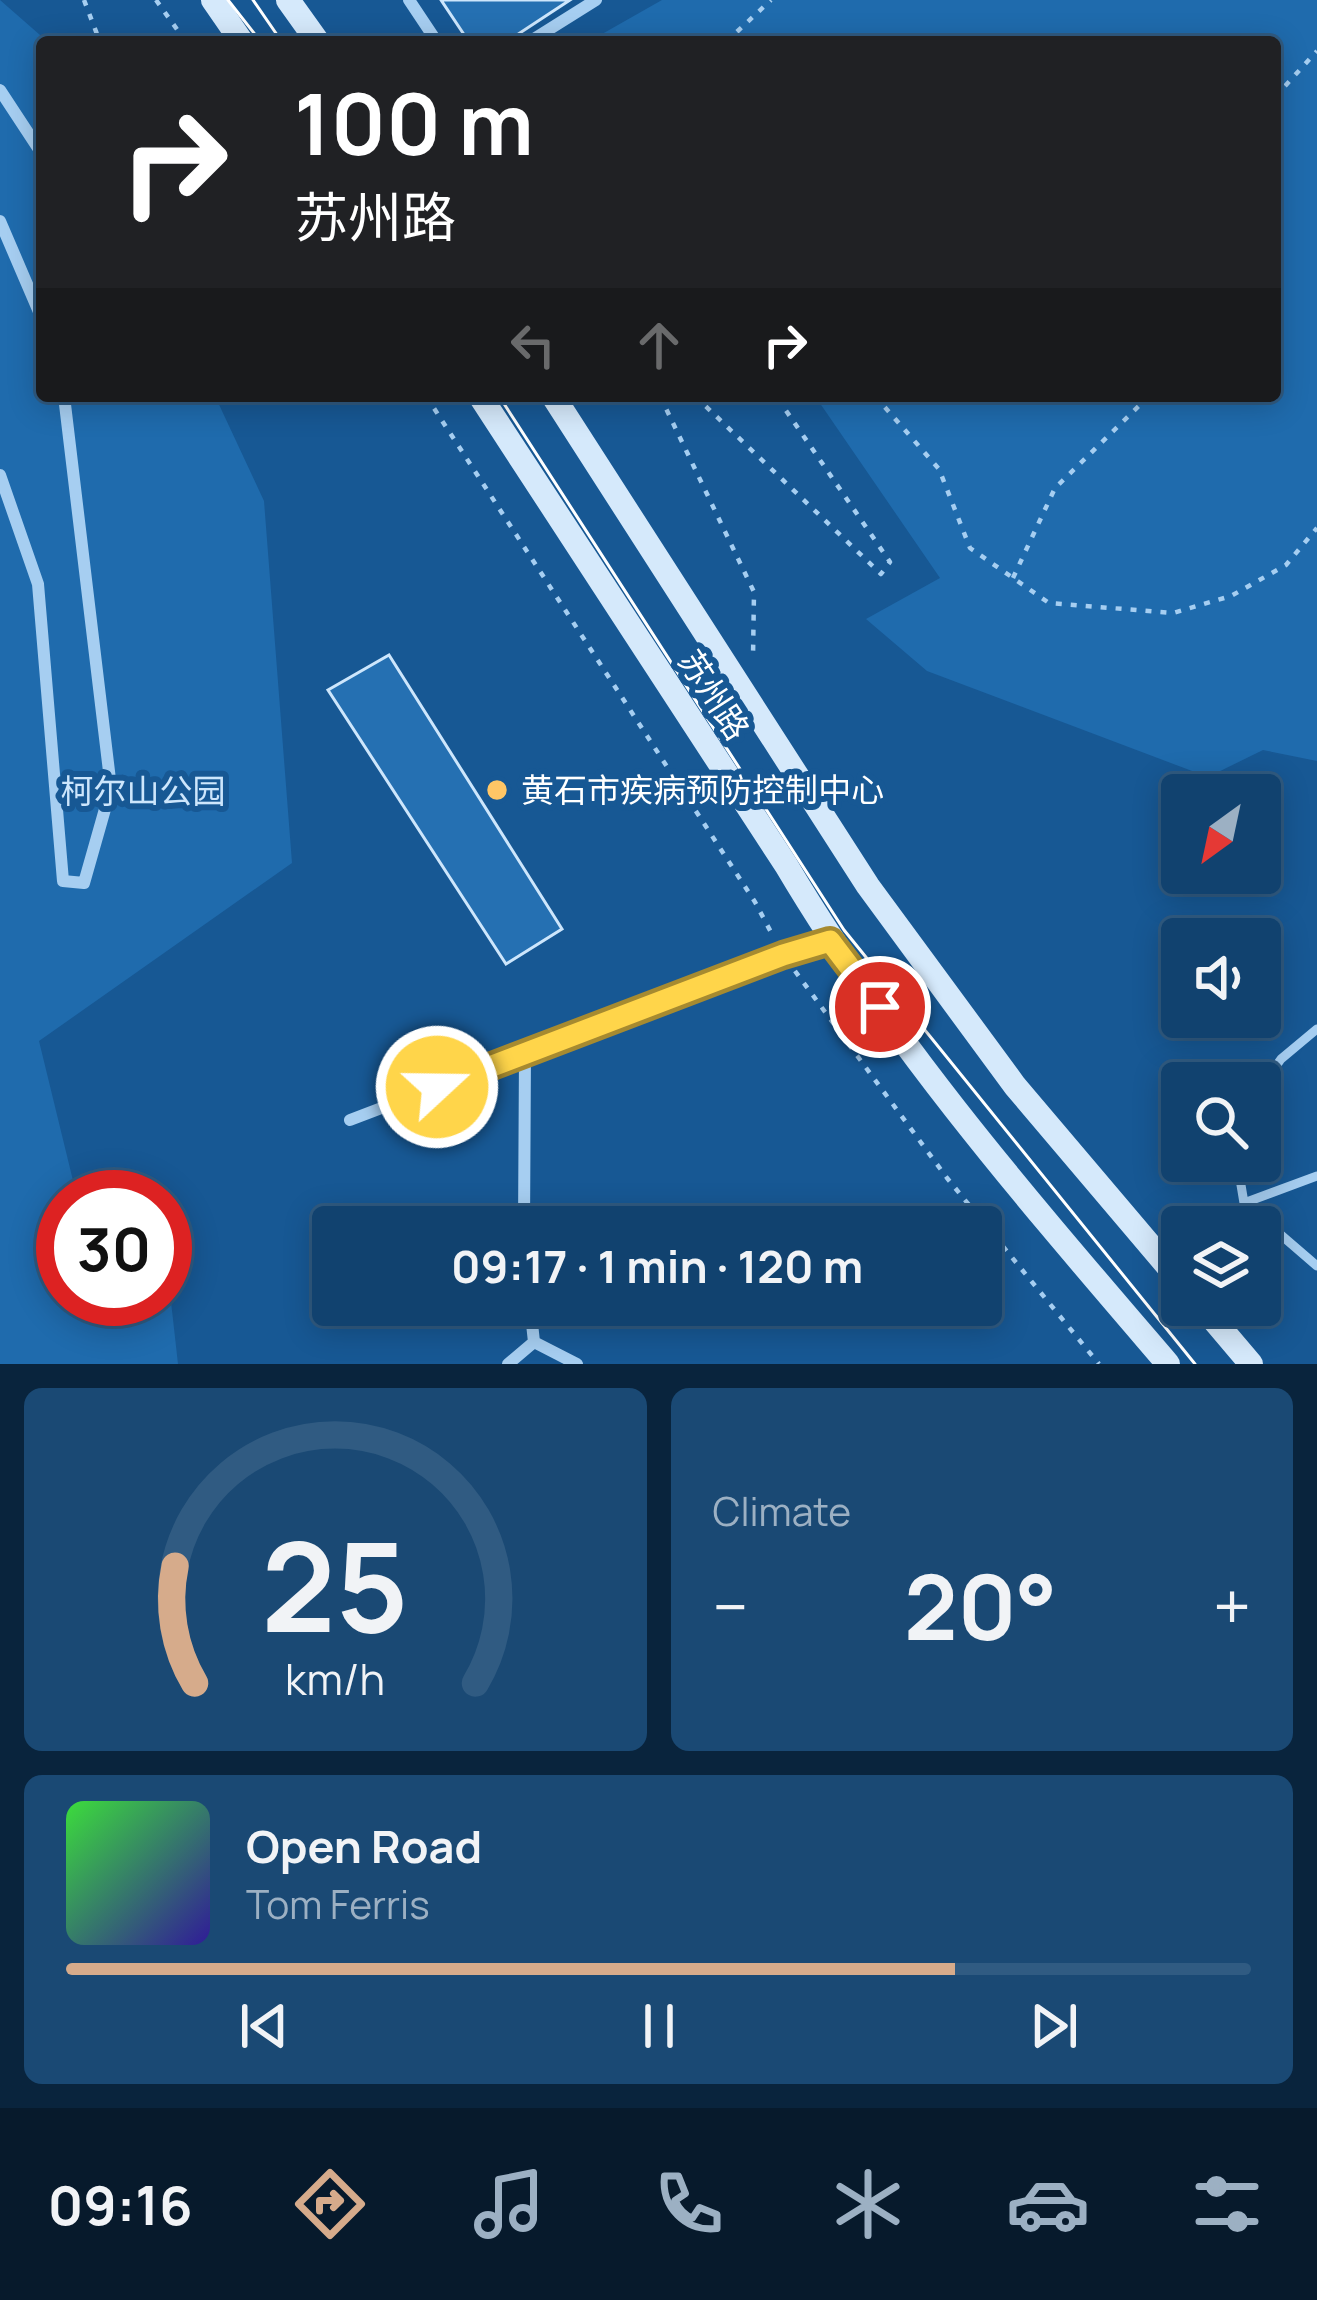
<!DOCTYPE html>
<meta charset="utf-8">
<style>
:root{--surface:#11426f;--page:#1a4974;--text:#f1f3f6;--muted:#9cb0c3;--line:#305b82;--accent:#d6ab8b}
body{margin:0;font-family:Manrope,"Noto Sans SC",sans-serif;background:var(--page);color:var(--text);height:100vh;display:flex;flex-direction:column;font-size:45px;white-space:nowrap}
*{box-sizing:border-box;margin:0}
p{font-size:39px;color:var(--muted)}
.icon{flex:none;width:66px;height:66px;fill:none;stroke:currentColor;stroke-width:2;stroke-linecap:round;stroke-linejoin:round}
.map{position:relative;height:1364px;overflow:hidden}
.panel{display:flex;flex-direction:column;gap:24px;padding:24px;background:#09243d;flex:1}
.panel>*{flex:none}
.top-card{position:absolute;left:36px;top:36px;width:1245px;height:366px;border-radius:12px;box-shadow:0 6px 30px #0003,0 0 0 3px var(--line);background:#202124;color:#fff;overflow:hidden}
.needle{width:78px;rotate:213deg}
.controls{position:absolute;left:1161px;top:774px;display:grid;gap:24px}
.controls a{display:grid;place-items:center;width:120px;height:120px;border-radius:12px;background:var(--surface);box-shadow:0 6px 30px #0003,0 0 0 3px var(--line);font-size:60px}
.speed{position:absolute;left:36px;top:1170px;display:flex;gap:24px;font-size:60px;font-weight:700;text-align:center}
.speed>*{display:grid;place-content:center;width:156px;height:156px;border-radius:50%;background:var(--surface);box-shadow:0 6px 30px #0003,0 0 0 3px var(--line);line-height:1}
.speed .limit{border:18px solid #d22;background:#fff;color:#111}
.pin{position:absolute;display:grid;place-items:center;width:102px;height:102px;color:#fff;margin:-51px;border:6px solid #fff;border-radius:50%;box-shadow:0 3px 12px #0007}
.me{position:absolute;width:132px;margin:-66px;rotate:69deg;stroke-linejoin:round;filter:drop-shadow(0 0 9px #0008)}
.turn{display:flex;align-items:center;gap:42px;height:252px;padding:0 60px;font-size:54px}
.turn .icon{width:156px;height:156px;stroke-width:2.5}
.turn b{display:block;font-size:84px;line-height:102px}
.lanes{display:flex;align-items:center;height:114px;padding:0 60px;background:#0003;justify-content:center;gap:60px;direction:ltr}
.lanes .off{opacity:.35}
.big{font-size:90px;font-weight:700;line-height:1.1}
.panel .card{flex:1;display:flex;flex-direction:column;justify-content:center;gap:18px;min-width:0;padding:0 42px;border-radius:18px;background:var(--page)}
.panel .dial{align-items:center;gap:0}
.dial svg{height:312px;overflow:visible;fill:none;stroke:var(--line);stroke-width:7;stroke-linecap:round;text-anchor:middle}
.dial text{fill:var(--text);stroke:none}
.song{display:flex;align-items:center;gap:36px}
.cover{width:144px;height:144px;border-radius:18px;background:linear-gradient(135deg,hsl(120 70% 55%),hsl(250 70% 35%))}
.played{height:12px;border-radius:6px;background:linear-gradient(90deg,var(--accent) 75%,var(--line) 75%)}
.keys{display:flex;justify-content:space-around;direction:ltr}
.heat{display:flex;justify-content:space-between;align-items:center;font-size:66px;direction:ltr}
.panel .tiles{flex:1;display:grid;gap:24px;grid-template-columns:1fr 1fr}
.card:last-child{grid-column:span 2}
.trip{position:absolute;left:312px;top:1206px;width:690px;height:120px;border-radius:12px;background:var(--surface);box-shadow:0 6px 30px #0003,0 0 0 3px var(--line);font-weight:700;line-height:120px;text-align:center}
.menu{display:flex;height:192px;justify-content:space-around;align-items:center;background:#071a2c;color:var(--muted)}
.menu .icon{width:84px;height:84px}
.menu .current{color:var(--accent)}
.menu b{font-size:54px;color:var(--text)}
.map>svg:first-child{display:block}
.green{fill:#1f6bad}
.building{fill:#2570b2;stroke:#cde6fc;stroke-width:3}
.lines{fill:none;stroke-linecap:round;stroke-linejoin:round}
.path{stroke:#a6cef1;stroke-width:4.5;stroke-dasharray:6 9;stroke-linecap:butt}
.lane{stroke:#a6cef1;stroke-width:9}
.street{stroke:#a6cef1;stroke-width:12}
.secondary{stroke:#d5e9fb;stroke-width:24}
.tram{stroke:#fff;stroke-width:3}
.route-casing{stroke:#a68a30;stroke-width:30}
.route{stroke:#ffd54a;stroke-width:21}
.poi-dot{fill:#ffc666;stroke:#175894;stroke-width:4.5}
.labels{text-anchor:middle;stroke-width:12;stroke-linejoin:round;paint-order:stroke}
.street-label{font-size:33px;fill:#fff;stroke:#175894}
.poi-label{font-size:33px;fill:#fff;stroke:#175894;text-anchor:start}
.park-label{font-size:33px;fill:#cde6fc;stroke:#175894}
</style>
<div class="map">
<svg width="1317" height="1364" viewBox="0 0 1317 1364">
<rect width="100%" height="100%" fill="#175894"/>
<path class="green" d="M 0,0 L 48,42 L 42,42 L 42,396 L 215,396 L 264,501 L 292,863 L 39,1041 L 77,1197 L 63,1197 L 63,1299 L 165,1299 L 166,1257 L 178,1364 L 0,1364 Z
M 662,0 L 1317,0 L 1317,761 L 1263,750 L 1208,777 L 927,671 L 866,619 L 940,578 L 815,396 L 1275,396 L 1275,42 L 588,42 Z"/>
<path class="building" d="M 441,0 L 570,0 L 506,42 L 469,42 Z
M 389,655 L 562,929 L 506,964 L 328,690 Z"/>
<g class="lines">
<path class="path" d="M 84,0 L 100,42
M 156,0 L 186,42
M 726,42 L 771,0
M 1275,97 L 1317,51
M 426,396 L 755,902 L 773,936
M 660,396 L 754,592 L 753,657
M 695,396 L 881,574 L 890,562 L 776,396
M 875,396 L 939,469 L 970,548 L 1049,603 L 1173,613 L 1231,596 L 1286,565 L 1317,528
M 1013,578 L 1055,488 L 1149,396
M 795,971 L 947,1178 L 1099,1364"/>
<path class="lane" d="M 1260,1089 L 1281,1059 L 1317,1029
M 1237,1161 L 1244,1203 L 1317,1266
M 1244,1203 L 1317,1176"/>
<path class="street" d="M 409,0 L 437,42
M 529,42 L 596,0
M 0,90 L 42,154
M 0,221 L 42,319
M 0,475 L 38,584 L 63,881 L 84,883 L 111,788 L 64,396
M 350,1120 L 783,955 L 831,941
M 524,1227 L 525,1053
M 530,1305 L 534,1342 L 577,1364
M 508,1364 L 534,1342"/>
<path class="secondary" d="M 213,0 L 242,42
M 288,0 L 318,42
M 480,396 L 786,865 C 893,1046 1031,1204 1168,1364
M 553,396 L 868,886 L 1015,1086 L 1182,1283
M 1201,1305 L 1251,1364"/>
<path class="tram" d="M 228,0 L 261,42
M 253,0 L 282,42
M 499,396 L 844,930 L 1195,1364"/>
</g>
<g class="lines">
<g class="route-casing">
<path id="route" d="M 437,1087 L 783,955 L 830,941 L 880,1007"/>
</g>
<use href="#route" class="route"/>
</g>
<circle class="poi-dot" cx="497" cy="790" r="12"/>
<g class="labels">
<g class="street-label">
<text transform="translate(714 695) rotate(57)" y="12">苏州路</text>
</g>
<g class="poi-label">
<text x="521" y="802">黄石市疾病预防控制中心</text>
</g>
<g class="park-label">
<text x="143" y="803">柯尔山公园</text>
</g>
</g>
</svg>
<div class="controls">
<a><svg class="needle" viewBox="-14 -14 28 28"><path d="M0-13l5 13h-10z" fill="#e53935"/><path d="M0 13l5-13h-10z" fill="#9cb0c3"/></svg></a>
<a><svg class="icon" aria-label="sound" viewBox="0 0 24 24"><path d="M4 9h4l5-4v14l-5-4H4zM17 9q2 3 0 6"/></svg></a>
<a><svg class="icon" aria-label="search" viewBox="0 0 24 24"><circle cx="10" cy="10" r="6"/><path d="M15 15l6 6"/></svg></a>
<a><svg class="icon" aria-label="layers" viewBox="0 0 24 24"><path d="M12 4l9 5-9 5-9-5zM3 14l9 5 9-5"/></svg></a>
</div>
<div class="speed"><div class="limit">30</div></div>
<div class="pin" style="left:880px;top:1007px;background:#d93025"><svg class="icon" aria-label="arrive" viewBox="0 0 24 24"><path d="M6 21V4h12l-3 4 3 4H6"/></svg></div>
<svg class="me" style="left:437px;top:1087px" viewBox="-20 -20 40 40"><circle r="17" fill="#ffd54a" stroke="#fff" stroke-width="3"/><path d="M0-11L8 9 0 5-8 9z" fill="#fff"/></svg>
<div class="trip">09:17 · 1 min · 120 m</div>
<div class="top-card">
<div class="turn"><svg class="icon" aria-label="right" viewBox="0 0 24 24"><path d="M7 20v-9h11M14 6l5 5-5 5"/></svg><div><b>100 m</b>苏州路</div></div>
<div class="lanes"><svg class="icon off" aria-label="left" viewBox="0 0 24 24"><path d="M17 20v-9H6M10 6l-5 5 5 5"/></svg><svg class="icon off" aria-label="ahead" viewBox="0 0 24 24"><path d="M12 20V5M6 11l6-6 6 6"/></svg><svg class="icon" aria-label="right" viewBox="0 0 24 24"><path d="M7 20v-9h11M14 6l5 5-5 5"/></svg></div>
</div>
</div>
<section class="panel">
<div class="tiles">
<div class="card dial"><svg viewBox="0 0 100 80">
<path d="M14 69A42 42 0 1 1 86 69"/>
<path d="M14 69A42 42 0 0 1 9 39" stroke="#d6ab8b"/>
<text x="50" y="56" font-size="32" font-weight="700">25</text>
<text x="50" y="72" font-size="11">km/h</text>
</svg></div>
<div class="card"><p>Climate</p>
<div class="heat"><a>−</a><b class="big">20°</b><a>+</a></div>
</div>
<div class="card">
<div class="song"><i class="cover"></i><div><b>Open Road</b><p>Tom Ferris</p></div></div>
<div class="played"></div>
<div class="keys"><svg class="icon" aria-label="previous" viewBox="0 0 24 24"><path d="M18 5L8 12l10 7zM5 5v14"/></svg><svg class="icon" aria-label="pause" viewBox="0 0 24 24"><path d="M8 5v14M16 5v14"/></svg><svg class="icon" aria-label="next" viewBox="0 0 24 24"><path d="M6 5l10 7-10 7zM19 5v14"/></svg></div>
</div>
</div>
</section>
<nav class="menu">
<b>09:16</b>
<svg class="icon current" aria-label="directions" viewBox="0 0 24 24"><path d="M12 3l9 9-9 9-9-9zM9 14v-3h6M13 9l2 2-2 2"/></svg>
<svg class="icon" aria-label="music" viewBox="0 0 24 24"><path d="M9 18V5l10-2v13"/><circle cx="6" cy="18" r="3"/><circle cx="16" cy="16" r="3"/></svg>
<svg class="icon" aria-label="phone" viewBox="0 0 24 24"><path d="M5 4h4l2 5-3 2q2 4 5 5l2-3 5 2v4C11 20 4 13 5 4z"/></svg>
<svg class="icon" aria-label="climate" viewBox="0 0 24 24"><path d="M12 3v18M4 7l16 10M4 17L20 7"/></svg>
<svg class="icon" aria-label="car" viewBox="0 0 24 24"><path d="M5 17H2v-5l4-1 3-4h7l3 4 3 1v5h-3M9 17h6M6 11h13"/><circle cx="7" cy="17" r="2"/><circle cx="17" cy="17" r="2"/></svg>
<svg class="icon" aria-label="filters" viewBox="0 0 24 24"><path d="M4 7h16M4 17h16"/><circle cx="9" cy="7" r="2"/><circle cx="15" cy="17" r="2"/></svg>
</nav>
